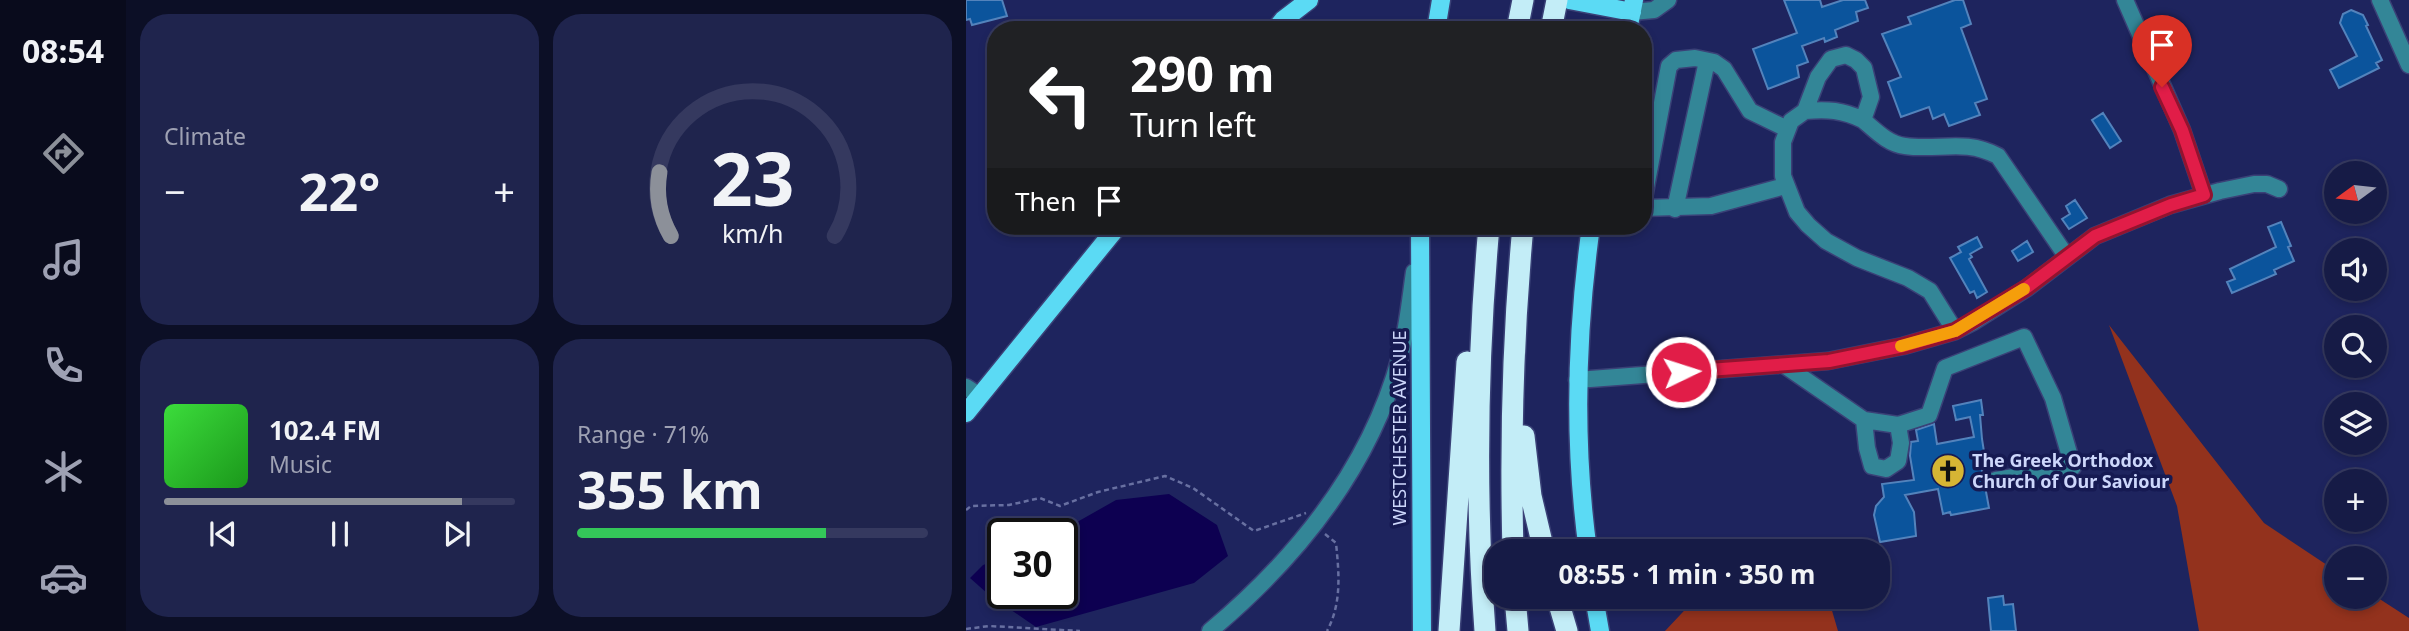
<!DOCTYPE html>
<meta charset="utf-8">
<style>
:root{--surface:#161b46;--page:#1f244d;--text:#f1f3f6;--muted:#9ea1b3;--line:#35395f;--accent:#8c9099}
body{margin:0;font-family:"Noto Sans",sans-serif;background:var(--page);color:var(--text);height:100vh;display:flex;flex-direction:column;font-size:26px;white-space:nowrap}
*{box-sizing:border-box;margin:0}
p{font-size:23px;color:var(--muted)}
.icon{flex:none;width:38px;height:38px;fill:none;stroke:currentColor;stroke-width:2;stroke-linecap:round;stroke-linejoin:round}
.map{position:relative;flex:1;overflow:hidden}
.drawer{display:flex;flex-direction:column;gap:14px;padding:14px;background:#0c0f26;width:840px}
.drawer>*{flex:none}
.hud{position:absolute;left:21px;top:21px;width:665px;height:214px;border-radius:28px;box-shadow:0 4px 10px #0003,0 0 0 2px var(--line);background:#202124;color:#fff;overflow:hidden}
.needle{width:46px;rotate:255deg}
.tools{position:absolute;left:1358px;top:161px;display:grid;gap:14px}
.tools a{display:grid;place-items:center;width:63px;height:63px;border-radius:50%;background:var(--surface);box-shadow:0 4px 10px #0003,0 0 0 2px var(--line);font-size:35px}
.speed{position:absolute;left:21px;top:518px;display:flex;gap:14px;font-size:35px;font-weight:700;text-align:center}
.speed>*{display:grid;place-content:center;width:91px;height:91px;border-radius:50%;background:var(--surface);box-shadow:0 4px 10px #0003,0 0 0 2px var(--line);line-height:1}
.speed .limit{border:4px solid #111;border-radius:10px;background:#fff;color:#111}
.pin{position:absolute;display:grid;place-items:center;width:60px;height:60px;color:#fff;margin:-72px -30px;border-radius:50% 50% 50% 0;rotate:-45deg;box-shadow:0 0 7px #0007}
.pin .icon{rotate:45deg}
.me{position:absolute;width:77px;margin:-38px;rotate:86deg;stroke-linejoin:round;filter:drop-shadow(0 0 5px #0008)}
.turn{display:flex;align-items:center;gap:24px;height:147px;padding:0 28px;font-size:32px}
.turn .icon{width:91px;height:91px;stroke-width:2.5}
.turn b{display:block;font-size:49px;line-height:60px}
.then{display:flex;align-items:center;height:66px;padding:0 28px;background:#0003;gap:14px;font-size:26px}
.big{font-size:52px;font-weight:700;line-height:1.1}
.drawer .tile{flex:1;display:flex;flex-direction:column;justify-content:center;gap:10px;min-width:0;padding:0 24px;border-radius:28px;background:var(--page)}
.drawer .dial{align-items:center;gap:0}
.dial svg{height:182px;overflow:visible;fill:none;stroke:var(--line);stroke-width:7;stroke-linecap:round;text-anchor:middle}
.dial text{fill:var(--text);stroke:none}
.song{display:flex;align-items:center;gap:21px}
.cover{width:84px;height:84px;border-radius:10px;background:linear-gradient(135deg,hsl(120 70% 55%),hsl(120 70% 35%))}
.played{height:7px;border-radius:4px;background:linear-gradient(90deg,var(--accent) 85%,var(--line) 85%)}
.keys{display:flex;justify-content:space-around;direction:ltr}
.heat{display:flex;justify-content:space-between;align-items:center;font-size:38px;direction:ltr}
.charge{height:10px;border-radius:5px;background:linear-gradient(90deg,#34c759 71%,var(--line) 0)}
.drawer .tiles{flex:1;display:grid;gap:14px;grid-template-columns:repeat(2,1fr)}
.trip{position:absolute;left:518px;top:539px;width:406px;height:70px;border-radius:28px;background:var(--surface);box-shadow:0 4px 10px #0003,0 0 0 2px var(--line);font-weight:700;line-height:70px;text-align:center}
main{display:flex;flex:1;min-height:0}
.tab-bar{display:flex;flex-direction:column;width:126px;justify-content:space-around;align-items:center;background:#090b1c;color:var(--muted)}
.tab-bar .icon{width:49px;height:49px}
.tab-bar .active{color:var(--accent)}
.tab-bar b{font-size:32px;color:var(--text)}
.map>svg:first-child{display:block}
.forest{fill:#93321d}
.water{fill:#0d0051}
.building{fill:#0b549c;stroke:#5383bc;stroke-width:2}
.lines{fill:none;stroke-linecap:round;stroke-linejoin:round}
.minor-casing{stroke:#3a4177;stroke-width:19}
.major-casing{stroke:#3a4177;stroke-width:21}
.highway-casing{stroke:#3a4177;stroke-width:24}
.path{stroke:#6870a1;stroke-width:2.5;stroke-dasharray:5 3.5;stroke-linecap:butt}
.minor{stroke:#338697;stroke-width:16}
.major{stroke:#5bdaf4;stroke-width:18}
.highway{stroke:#c3edf7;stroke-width:21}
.route-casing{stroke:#92132f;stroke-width:18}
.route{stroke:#e11d48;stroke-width:12}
.slow{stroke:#f59e0b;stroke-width:12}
.labels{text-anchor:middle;stroke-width:7;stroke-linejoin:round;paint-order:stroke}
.street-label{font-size:18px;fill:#cdd7fb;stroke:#161a52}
.poi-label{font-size:18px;font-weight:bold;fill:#cdd7fb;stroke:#161a52;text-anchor:start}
</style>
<main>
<nav class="tab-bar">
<b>08:54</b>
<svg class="icon active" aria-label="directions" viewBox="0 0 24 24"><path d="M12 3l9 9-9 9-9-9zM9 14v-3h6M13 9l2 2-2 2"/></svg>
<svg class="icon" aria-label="music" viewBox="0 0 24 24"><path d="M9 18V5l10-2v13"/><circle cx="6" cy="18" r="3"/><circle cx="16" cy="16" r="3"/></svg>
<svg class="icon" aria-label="phone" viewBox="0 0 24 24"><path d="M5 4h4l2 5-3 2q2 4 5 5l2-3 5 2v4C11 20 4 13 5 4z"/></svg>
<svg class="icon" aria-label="climate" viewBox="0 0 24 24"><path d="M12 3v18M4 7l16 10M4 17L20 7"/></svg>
<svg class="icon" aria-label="car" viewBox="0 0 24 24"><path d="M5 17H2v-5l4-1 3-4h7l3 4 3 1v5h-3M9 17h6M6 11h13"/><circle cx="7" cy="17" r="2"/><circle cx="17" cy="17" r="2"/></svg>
</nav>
<section class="drawer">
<div class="tiles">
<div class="tile"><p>Climate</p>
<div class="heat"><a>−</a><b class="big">22°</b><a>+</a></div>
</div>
<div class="tile dial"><svg viewBox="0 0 100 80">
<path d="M14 69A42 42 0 1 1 86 69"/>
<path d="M14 69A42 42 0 0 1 9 41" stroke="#8c9099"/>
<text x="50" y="56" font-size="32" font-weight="700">23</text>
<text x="50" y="72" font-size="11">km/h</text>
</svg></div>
<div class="tile">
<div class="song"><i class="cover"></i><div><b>102.4 FM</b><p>Music</p></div></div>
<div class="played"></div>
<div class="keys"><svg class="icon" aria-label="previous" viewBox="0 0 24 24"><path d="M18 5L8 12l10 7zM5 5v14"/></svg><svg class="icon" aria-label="pause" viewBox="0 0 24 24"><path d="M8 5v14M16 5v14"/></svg><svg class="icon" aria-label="next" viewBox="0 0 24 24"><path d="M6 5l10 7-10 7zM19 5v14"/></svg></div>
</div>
<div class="tile"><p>Range · 71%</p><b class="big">355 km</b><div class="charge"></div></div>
</div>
</section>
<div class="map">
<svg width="1443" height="631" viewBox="0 0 1443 631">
<rect width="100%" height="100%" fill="#1e245e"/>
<path class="forest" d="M 1143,325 L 1298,523 L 1370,571 L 1370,597 L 1409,596 L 1443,618 L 1443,631 L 1233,631 L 1211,506 Z
M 731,597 L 862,597 L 872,631 L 699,631 Z"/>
<path class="water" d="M 203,494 L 251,525 L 262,556 L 228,583 L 70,627 L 22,594 L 4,578 L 17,565 L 37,558 L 37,593 L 96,593 L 96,534 L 90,534 L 150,500 Z"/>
<path class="building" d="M 0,0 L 36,0 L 41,16 L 6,25 L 4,19 L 0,20 Z
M 818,0 L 854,0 L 856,7 L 877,0 L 899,0 L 902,8 L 890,12 L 892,21 L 869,30 L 871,37 L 859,42 L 858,38 L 836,46 L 842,62 L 831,66 L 833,77 L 802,89 L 787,49 L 831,33 Z
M 989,0 L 997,0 L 1005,24 L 995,28 L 1021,99 L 1009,103 L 1014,115 L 983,126 L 978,114 L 967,119 L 963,107 L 935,117 L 922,82 L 935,77 L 916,34 L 945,24 L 942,17 Z
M 1385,10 L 1397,15 L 1402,25 L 1400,26 L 1416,60 L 1410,63 L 1413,68 L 1373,88 L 1364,70 L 1391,56 L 1374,23 L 1377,14 Z
M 1137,113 L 1155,141 L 1144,148 L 1126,120 Z
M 1109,200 L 1121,218 L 1103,229 L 1096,219 L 1104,214 L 1100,206 Z
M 1315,222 L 1325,246 L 1322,247 L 1328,261 L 1308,270 L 1310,274 L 1266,293 L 1261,282 L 1269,279 L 1264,269 L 1310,247 L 1302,227 Z
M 1011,237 L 1016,247 L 1004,254 L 1006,257 L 1003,259 L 1021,292 L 1011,298 L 1008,291 L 1004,293 L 984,258 L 995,252 L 992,247 Z
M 1061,241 L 1067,252 L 1052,261 L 1046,251 Z
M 1015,400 L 1017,415 L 1014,415 L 1016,439 L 1019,458 L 1014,459 L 1023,508 L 985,515 L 984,512 L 977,514 L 972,489 L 939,495 L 948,512 L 950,536 L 914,542 L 908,515 L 910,506 L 918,497 L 916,484 L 948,480 L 944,456 L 945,442 L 952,441 L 950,430 L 968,424 L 971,444 L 1008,437 L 1004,417 L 990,420 L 987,406 Z
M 1037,596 L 1038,605 L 1047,604 L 1050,631 L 1025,631 L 1022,598 Z"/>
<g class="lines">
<g class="minor-casing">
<path id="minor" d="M 1159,0 L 1216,130 L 1238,195
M 1414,0 L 1443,65
M 666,12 L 688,10 L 702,0
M 839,111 C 861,109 877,110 897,120 L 905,97 L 898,68 L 890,60 L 880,55 L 865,59 L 852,77 L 839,111 L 825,121 L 817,142 L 817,176 L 831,212 L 842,225 L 860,241 L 891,258 L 942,278 L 964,291 L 989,331
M 897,120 C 909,130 922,144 939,146 C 973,151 998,138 1032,156 L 1101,257
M 677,203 L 703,66 L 710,60 L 729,58 L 748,62 L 758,69 L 784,111 L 821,129
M 677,208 L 745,206 L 819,186
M 709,209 L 741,61
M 818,365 L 898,420 L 932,425 L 963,415 L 979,368 L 1058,337 L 1087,398 L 1107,467 L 1030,480
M 611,380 L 862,361 L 937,346 L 989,331 L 1007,322 L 1061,288 L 1129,236 L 1204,205 L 1254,191 L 1288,184 L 1301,184 L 1313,189
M 0,387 L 14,396
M 898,420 L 901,448 L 906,466 L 920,469 L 932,461 L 935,443 L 932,425
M 244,631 C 331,558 404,468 434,357 C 441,329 444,300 448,272"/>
</g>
<g class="major-casing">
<path id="major" d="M 603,0 L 666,12
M 309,30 L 317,20 L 343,0
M 470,30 L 475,0
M 662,30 L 668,0
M 454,226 L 456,631
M 0,413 L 152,226
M 622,551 C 607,442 610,334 625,226
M 628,597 L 634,631"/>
</g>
<g class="highway-casing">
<path id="highway" d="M 551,30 L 557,0
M 585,30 L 591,0
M 558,436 L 565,496 L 578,551
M 547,551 C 544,442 547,334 557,226
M 549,597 L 552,631
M 591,597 L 601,631
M 483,631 L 501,362
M 519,631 C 509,496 511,361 523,226"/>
</g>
<path class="path" d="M 0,510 L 5,506 L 43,505 L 74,498 L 94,506 L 132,492 L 199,476 L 227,488 L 288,531 L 340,513
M 359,534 L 370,543 C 373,573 376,603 361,631
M 0,629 L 23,626 L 114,631"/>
<use href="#minor" class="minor"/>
<use href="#major" class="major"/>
<use href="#highway" class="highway"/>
</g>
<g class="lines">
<g class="route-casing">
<path id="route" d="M 715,372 L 863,361 L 937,346 L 989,331 L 1060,288 L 1129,236 L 1205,205 L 1238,195 L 1216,130 L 1196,87"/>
</g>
<use href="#route" class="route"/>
<path class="slow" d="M 935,346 L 989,331 L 1058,289"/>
</g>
<defs>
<g id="church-disc" transform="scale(1.75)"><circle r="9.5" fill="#d6b534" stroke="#161a52"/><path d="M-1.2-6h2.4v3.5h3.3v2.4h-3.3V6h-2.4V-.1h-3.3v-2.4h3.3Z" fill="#111"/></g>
</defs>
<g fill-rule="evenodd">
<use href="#church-disc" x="982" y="471"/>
</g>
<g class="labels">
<g class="street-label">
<text transform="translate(434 428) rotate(-90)" y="6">WESTCHESTER AVENUE</text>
</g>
<g class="poi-label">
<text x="1006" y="467">The Greek Orthodox<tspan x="1006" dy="21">Church of Our Saviour</tspan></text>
</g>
</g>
</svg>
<div class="tools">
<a><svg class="needle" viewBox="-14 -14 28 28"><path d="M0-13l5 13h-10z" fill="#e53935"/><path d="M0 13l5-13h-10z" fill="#9ea1b3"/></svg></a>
<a><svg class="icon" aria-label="sound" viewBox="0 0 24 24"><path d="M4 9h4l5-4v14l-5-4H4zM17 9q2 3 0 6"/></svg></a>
<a><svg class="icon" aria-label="search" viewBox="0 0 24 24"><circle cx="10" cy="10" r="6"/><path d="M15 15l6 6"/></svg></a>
<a><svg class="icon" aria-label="layers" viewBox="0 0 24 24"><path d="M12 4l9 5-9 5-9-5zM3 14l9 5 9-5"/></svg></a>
<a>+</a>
<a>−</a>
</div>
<div class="speed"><div class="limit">30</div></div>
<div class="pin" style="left:1196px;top:87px;background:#d93025"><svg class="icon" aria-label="arrive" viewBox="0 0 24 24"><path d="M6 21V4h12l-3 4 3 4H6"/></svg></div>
<svg class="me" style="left:715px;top:372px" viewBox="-20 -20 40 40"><circle r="17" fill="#e11d48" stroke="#fff" stroke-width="3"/><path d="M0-11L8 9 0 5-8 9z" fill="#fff"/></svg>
<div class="trip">08:55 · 1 min · 350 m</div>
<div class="hud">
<div class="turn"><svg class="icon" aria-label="left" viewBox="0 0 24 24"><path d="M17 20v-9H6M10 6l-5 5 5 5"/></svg><div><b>290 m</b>Turn left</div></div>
<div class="then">Then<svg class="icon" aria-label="arrive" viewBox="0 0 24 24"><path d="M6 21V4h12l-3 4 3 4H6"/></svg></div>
</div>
</div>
</main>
